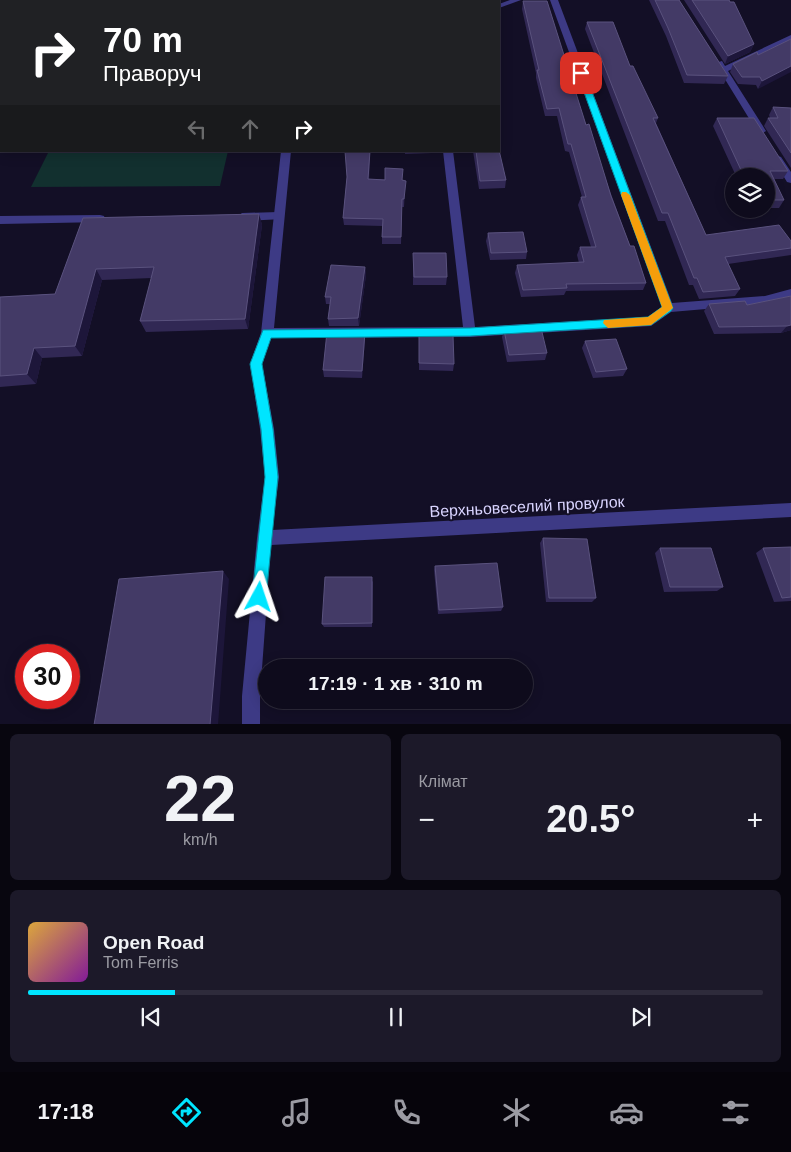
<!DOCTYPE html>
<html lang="uk">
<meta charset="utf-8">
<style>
:root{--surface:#0e0b1c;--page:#1c1929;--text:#f1f3f6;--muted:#9b9ba3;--line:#2e2b3b;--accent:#00e5ff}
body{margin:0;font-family:Helvetica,sans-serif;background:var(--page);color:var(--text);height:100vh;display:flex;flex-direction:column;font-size:19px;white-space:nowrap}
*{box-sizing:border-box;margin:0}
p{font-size:16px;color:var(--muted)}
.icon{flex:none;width:28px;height:28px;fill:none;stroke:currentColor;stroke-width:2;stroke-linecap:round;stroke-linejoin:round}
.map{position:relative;height:724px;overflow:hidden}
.panel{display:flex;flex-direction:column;gap:10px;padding:10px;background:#08060f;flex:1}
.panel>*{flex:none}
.guide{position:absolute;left:0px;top:0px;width:500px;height:152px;box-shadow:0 2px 12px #0003,0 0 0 1px var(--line);background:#202124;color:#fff;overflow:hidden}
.fabs{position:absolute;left:725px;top:168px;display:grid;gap:10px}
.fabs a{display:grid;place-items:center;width:50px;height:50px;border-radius:50%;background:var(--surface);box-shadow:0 2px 12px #0003,0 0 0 1px var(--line);font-size:25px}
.speed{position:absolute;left:15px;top:644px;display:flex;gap:10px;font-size:25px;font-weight:700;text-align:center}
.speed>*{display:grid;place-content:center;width:65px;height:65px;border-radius:50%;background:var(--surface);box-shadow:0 2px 12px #0003,0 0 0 1px var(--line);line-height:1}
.speed .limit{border:8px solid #d22;background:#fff;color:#111}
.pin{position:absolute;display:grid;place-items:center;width:42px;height:42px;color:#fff;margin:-21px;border-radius:10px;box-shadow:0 2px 8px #0006}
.me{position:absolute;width:55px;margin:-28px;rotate:5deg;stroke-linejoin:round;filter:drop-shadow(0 0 4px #0008)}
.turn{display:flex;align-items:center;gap:18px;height:105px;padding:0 20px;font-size:22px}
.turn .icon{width:65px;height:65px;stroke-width:2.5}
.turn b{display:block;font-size:35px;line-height:42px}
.lanes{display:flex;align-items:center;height:48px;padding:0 20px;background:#0003;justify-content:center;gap:25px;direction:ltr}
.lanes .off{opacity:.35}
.big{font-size:38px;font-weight:600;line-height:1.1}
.panel .tile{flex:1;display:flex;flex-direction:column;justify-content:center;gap:8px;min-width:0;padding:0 18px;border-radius:8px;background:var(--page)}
.panel .dial{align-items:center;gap:0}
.dial b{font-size:65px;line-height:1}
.song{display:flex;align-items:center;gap:15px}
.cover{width:60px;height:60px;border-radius:8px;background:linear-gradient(135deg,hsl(40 70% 55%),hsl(290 70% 35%))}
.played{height:5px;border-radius:2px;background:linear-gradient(90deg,var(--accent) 20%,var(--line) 20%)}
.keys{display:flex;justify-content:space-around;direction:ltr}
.heat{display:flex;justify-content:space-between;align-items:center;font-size:28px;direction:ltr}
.panel .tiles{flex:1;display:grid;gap:10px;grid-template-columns:1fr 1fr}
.tile:last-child{grid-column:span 2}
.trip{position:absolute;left:258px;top:659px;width:275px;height:50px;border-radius:25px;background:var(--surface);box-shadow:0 2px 12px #0003,0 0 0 1px var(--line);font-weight:600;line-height:50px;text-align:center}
.dock{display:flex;height:80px;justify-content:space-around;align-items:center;background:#06040b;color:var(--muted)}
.dock .icon{width:35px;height:35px}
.dock .active{color:var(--accent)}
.dock b{font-size:22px;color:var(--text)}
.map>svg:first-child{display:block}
.green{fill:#12302f}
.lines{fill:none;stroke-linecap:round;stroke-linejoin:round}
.service{fill:#3d3a85;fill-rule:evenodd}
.minor{fill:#3d3a85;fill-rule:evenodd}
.tertiary{fill:#3d3a85;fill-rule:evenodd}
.wall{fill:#312854}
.shaded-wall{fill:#1d163a}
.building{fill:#433a66;stroke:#5a527e}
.route{fill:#00e5ff;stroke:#0095a6}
.slow{fill:#f59e0b}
.labels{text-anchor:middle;stroke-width:4;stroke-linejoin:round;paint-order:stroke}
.street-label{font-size:16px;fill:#d9d4ff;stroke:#130f26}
</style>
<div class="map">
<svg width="791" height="725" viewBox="0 0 791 725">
<rect width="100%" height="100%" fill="#130f26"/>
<path class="green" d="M 49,151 L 228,151 L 220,186 L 31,187 Z"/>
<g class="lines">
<path class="service" d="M 279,212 L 283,213 L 284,216 L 283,219 L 242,221 L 237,217 L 242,213 Z
M 100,215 L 104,216 L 105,219 L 104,222 L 0,224 L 0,216 Z"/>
<path class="minor" d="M 550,0 L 558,0 L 672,303 L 765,296 L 791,289 L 791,297 L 765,304 L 671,312 L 651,326 L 470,337 L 271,338 L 262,364 L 274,429 L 279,477 L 272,530 L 791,503 L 791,517 L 271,545 L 260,696 L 260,725 L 242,725 L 242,696 L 257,538 L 265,477 L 260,429 L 250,364 L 261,333 L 281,151 L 291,151 L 274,328 L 463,327 L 443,151 L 453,151 L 475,327 L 648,317 L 662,307 Z
M 791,35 L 791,40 L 728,71 L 766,131 L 761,134 L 758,133 L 715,63 L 722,61 L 725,66 Z
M 778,156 L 781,157 L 791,172 L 791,183 L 787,182 L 773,159 Z"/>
<path class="tertiary" d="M 14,0 L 43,0 L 44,1 L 15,1 Z
M 510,0 L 521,0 L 499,8 L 499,4 Z"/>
</g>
<path class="wall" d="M 649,0 L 679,0 L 728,76 L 724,84 L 684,83 L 666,36 Z
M 684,0 L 729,0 L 754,44 L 750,52 L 725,64 Z
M 523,1 L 586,125 L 630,246 L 646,283 L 643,290 L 566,291 L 564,295 L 521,297 L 515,273 L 517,265 L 579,263 L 577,255 L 580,247 L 591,247 L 578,205 L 581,197 L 582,197 L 569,152 L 565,151 L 557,116 L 545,116 L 536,78 L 536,73 L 522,9 Z
M 587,22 L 630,66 L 658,118 L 656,123 L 706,235 L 791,241 L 791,255 L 728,264 L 740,289 L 735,296 L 699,299 L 693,285 L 689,285 L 665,221 L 658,221 L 585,29 Z
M 791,39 L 758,89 L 756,85 L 738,84 L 730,72 L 733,64 L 758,55 Z
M 773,107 L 791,108 L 791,168 L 764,126 L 768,118 L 770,118 L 769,115 Z
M 499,114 L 500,145 L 499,151 L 506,180 L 505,188 L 479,189 L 473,151 L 499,151 Z
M 717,118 L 788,171 L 783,179 L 774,179 L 784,200 L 779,208 L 766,208 L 766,176 L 736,176 L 713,126 Z
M 370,151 L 369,179 L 402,180 L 405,188 L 404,207 L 402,207 L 401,244 L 382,244 L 382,226 L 344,225 L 343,218 L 347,177 Z
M 405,151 L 432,151 L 432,153 L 405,154 Z
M 259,214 L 262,225 L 248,329 L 146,332 L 140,321 L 152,278 L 102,280 L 82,356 L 42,358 L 36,384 L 0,387 L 0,297 L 55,294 L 83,218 Z
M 488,233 L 527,252 L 526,259 L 490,260 L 486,241 Z
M 413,260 L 447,277 L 446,285 L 413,285 Z
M 365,267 L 366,275 L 359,326 L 329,326 L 328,319 L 330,304 L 326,304 L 325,297 Z
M 791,296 L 791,330 L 781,333 L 714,334 L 704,311 L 709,304 L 747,305 Z
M 504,330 L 547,353 L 545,360 L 507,362 L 502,337 Z
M 365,332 L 365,339 L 362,378 L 324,377 L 323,370 Z
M 419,341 L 454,364 L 453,371 L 419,370 Z
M 585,341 L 627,369 L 623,376 L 593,378 L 582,348 Z
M 543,538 L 596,598 L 592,602 L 546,602 L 540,543 Z
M 791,547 L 791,601 L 774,602 L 756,553 L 763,548 Z
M 660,548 L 723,587 L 717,591 L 664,592 L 655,553 Z
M 435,566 L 503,607 L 501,611 L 438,614 L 434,570 Z
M 373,581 L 372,627 L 324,627 L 322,624 Z"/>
<path class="shaded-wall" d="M 754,44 L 750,52 L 725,64 L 728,56 Z
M 791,66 L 791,72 L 758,89 L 762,81 Z
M 370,151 L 369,187 L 368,179 Z
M 259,214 L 262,225 L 248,329 L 245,319 Z
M 365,267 L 366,275 L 359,326 L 358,318 Z
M 96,269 L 102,280 L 82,356 L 75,346 Z
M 791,325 L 791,330 L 781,333 L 787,326 Z
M 365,332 L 365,339 L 362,378 L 362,371 Z
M 34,348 L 42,358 L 36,384 L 27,374 Z
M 223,571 L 229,579 L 218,725 L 210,725 Z"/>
<path class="building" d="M 655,0 L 679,0 L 728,76 L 687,75 L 668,28 Z
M 692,0 L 729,0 L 730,2 L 734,2 L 754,44 L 728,56 Z
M 523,1 L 547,1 L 586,125 L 589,124 L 611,196 L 630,246 L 634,246 L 646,283 L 566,284 L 567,288 L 523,290 L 517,265 L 584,262 L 580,247 L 596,247 L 581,197 L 586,197 L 571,144 L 568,144 L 559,108 L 547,109 L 537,70 L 539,70 Z
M 587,22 L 613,22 L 630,66 L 633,66 L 658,118 L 653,118 L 706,235 L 779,225 L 791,241 L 791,248 L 725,257 L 740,289 L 703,292 L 697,278 L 694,278 L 668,213 L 662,213 Z
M 791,39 L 791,66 L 762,81 L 760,77 L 742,77 L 733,64 L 757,52 L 758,55 Z
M 773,107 L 791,108 L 791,153 L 768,118 L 778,118 Z
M 499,114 L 500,145 L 499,145 Z
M 717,118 L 754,118 L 788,171 L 770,171 L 784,200 L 766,200 L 766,176 L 748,176 L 746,170 L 741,170 Z
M 499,150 L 506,180 L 480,181 L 476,151 L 499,151 Z
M 345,151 L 370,151 L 368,179 L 385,180 L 385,168 L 403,169 L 402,180 L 406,181 L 404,199 L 402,199 L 401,237 L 382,237 L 383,219 L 343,218 L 347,177 Z
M 259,214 L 245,319 L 140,321 L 154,267 L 96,269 L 75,346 L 34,348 L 27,374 L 0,376 L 0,297 L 55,294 L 83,218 Z
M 523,232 L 527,252 L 491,253 L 488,233 Z
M 413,253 L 446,253 L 447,277 L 414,277 Z
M 331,265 L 365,267 L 358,318 L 328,319 L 331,297 L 325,297 Z
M 791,296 L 791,325 L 787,326 L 719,327 L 709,304 L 745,301 L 747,305 Z
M 541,328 L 547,353 L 509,355 L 504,330 Z
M 327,332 L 365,332 L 362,371 L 323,370 Z
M 419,334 L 453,335 L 454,364 L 419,363 Z
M 616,339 L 627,369 L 596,372 L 585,341 Z
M 543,538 L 587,539 L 596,598 L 549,598 Z
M 791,547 L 791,597 L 782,598 L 763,548 Z
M 660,548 L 711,548 L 723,587 L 670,587 Z
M 497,563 L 503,607 L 439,610 L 435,566 Z
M 223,571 L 210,725 L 94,725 L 119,579 Z
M 325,577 L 372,577 L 372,623 L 322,624 Z"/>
<path class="route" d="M 581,70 L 585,73 L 673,308 L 671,311 L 651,325 L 470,336 L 271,338 L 262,364 L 273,429 L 278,477 L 266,597 L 264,602 L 259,605 L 254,602 L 252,597 L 265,477 L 261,429 L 250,364 L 263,330 L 470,328 L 648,317 L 662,307 L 577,73 Z"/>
<path class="slow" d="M 622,192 L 626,192 L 630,195 L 673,308 L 651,325 L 608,328 L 603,323 L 604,320 L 648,317 L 662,307 L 621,195 Z"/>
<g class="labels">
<g class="street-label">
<text transform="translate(527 506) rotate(-3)" y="6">Верхньовеселий провулок</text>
</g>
</g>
</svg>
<div class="fabs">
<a><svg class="icon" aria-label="layers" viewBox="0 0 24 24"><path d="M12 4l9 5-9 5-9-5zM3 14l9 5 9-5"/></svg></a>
</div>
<div class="speed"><div class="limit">30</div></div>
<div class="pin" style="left:581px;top:73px;background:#d93025"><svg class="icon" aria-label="arrive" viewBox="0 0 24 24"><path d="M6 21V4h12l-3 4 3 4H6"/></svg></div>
<svg class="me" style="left:259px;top:597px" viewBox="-20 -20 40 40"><path d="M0-17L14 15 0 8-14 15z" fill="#00e5ff" stroke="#fff" stroke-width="4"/></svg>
<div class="trip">17:19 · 1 хв · 310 m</div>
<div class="guide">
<div class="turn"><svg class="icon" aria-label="right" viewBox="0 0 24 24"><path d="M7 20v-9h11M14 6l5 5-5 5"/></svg><div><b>70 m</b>Праворуч</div></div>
<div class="lanes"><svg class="icon off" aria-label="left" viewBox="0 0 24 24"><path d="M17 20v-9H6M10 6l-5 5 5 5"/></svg><svg class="icon off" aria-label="ahead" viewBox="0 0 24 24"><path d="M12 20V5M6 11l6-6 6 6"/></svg><svg class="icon" aria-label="right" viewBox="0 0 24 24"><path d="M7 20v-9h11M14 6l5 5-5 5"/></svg></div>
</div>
</div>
<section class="panel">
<div class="tiles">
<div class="tile dial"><b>22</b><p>km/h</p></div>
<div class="tile"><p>Клімат</p>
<div class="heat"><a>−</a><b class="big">20.5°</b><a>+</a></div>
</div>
<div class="tile">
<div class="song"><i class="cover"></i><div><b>Open Road</b><p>Tom Ferris</p></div></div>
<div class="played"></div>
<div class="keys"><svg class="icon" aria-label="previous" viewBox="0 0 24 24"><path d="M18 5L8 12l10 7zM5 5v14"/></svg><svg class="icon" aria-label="pause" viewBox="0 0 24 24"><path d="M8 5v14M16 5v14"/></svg><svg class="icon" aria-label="next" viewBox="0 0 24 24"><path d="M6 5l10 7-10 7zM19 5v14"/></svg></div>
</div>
</div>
</section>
<nav class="dock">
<b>17:18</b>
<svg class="icon active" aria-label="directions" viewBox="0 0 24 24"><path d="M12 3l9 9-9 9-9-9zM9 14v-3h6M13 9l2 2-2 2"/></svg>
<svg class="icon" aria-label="music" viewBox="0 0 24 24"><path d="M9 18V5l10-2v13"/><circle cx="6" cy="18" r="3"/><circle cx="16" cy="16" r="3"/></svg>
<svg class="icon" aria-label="phone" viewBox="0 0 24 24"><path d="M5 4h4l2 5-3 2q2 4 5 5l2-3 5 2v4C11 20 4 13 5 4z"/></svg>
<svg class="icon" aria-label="climate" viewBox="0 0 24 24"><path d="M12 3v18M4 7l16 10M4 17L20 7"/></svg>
<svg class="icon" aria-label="car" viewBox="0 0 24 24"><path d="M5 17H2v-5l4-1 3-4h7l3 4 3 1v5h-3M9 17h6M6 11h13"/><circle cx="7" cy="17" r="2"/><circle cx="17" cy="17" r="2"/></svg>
<svg class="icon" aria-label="filters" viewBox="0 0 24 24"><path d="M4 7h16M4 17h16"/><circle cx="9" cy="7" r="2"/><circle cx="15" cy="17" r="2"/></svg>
</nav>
